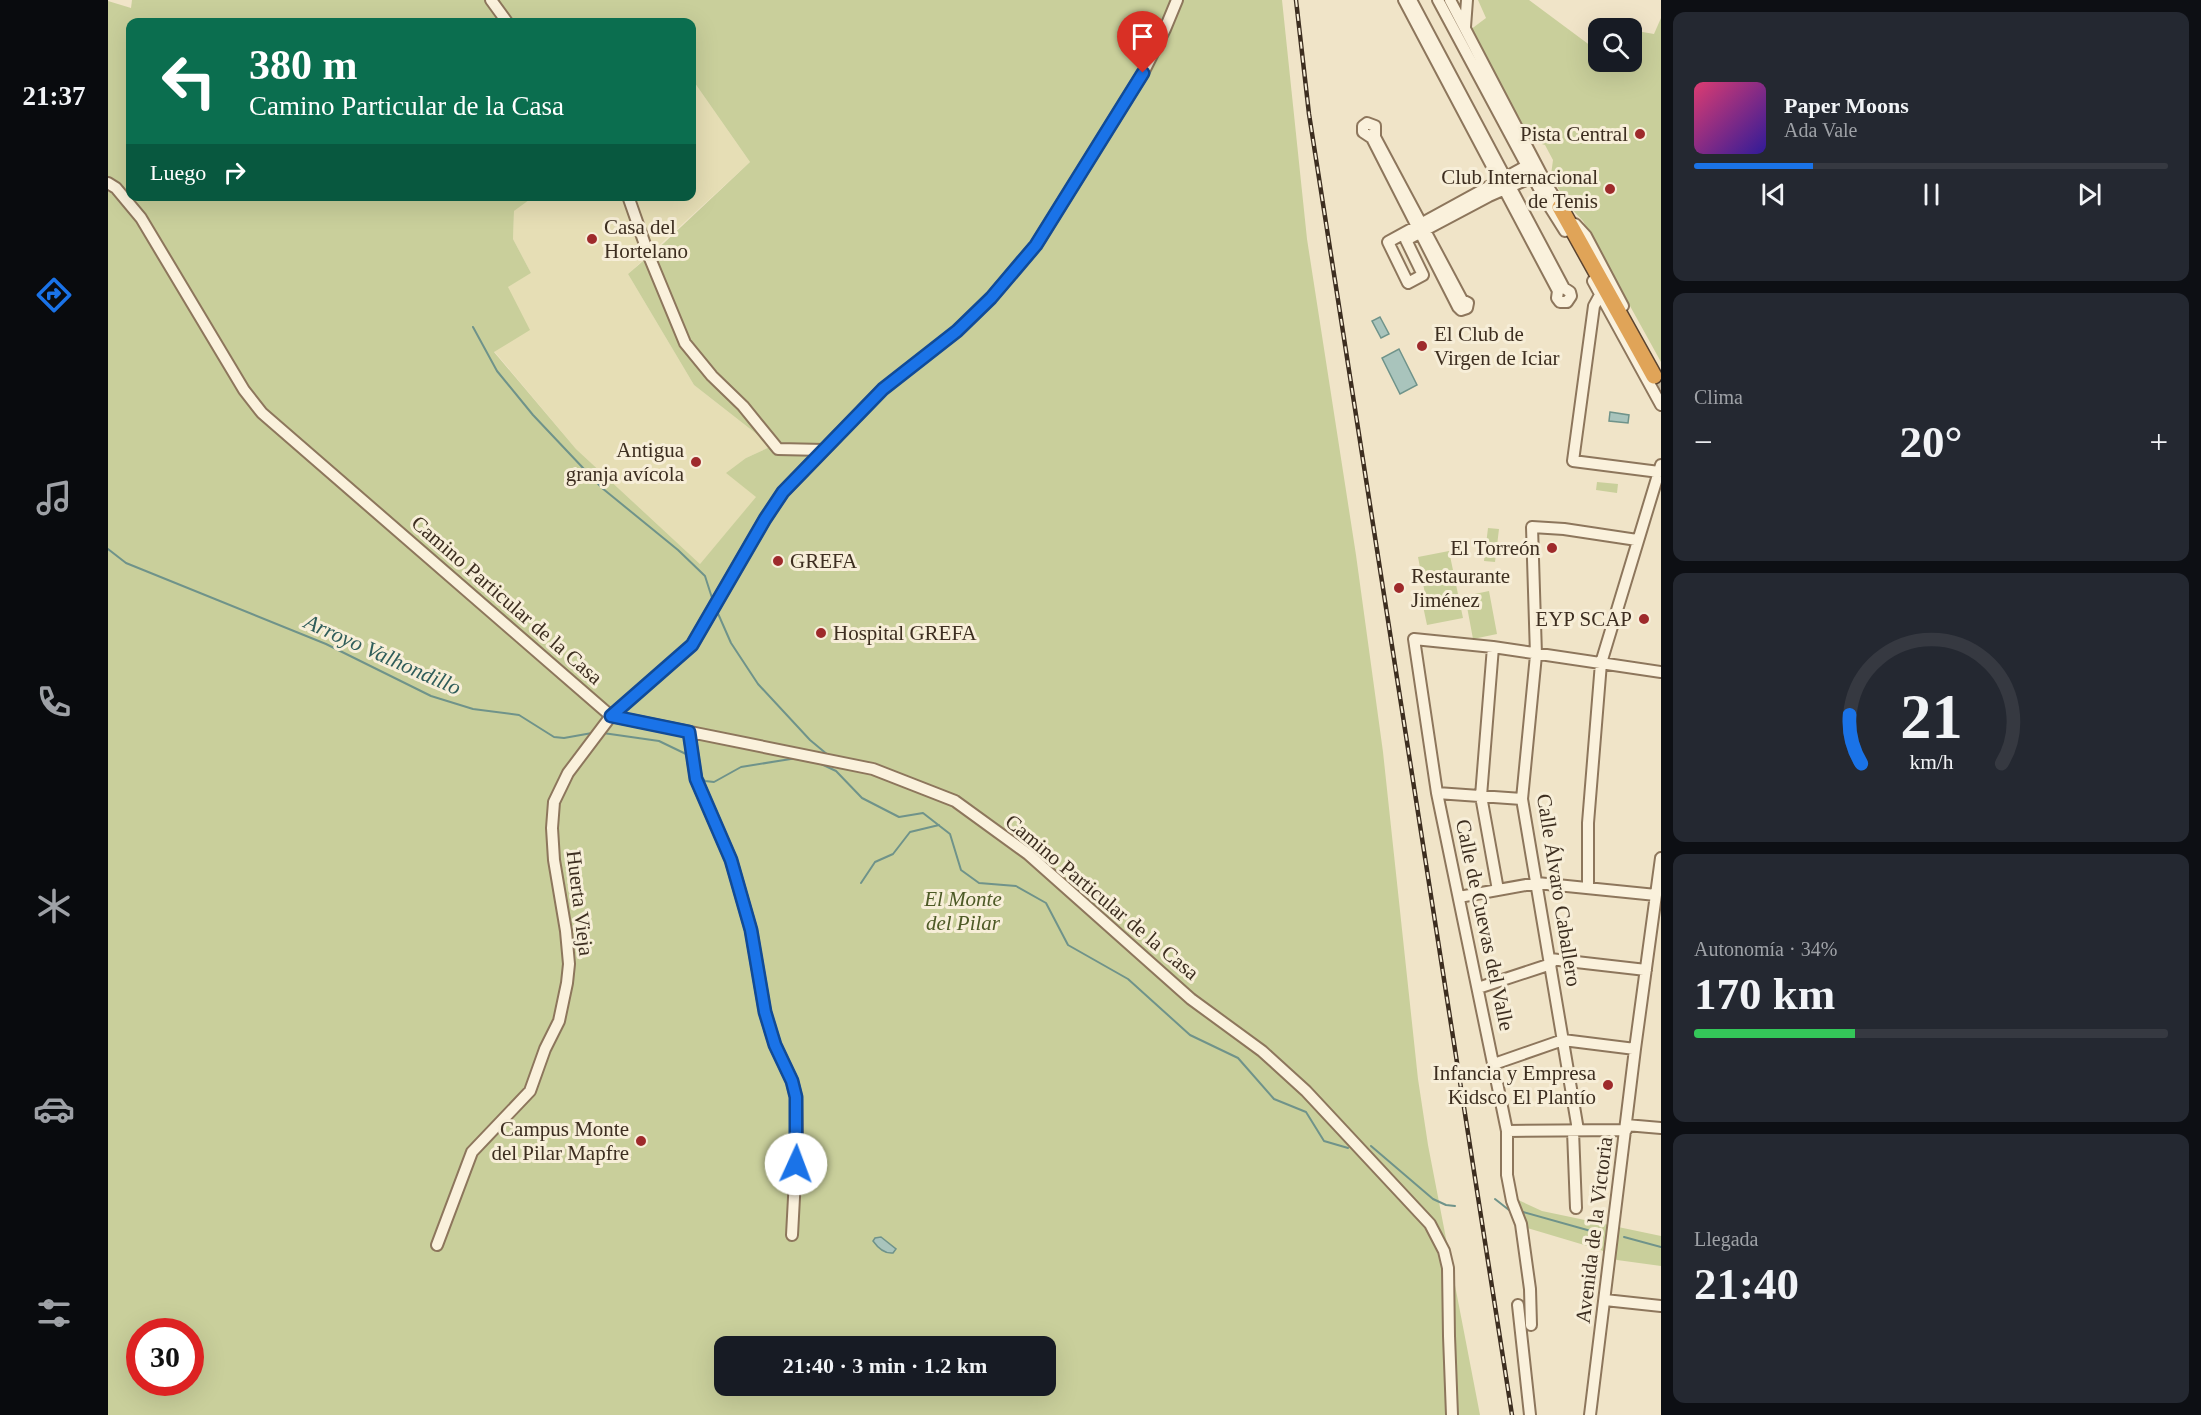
<!DOCTYPE html>
<html lang="es">
<meta charset="utf-8">
<style>
:root{--surface:#171b24;--page:#242831;--text:#f1f3f6;--muted:#9ea1a6;--line:#363941;--accent:#1a73e8}
body{margin:0;font-family:"Times New Roman",serif;background:var(--page);color:var(--text);height:100vh;display:flex;flex-direction:column;font-size:22px;white-space:nowrap}
*{box-sizing:border-box;margin:0}
p{font-size:20px;color:var(--muted)}
.icon{flex:none;width:33px;height:33px;fill:none;stroke:currentColor;stroke-width:2;stroke-linecap:round;stroke-linejoin:round}
.map{position:relative;flex:1;overflow:hidden}
.drawer{display:flex;flex-direction:column;gap:12px;padding:12px;background:#0d0f14;width:540px}
.drawer>*{flex:none}
.guide{position:absolute;left:18px;top:18px;width:570px;height:183px;border-radius:12px;box-shadow:0 6px 24px #0002;background:#0b6e4f;color:#fff;overflow:hidden}
.fabs{position:absolute;left:1480px;top:18px;display:grid;gap:12px}
.fabs a{display:grid;place-items:center;width:54px;height:54px;border-radius:12px;background:var(--surface);box-shadow:0 6px 24px #0002;font-size:30px}
.speed{position:absolute;left:18px;top:1318px;display:flex;gap:12px;font-size:30px;font-weight:700;text-align:center}
.speed>*{display:grid;place-content:center;width:78px;height:78px;border-radius:50%;background:var(--surface);box-shadow:0 6px 24px #0002;line-height:1}
.speed .limit{border:9px solid #d22;background:#fff;color:#111}
.pin{position:absolute;display:grid;place-items:center;width:51px;height:51px;color:#fff;margin:-62px -26px;border-radius:50% 50% 50% 0;rotate:-45deg;box-shadow:0 0 6px #0007}
.pin .icon{rotate:45deg}
.me{position:absolute;width:66px;margin:-33px;rotate:2deg;stroke-linejoin:round;filter:drop-shadow(0 0 4px #0008)}
.turn{display:flex;align-items:center;gap:21px;height:126px;padding:0 24px;font-size:27px}
.turn .icon{width:78px;height:78px;stroke-width:2.5}
.turn b{display:block;font-size:42px;line-height:51px}
.then{display:flex;align-items:center;height:57px;padding:0 24px;background:#0003;gap:12px;font-size:22px}
.big{font-size:45px;font-weight:600;line-height:1.1}
.drawer .tile{flex:1;display:flex;flex-direction:column;justify-content:center;gap:9px;min-width:0;padding:0 21px;border-radius:12px;background:var(--page)}
.drawer .dial{align-items:center;gap:0}
.dial svg{height:156px;overflow:visible;fill:none;stroke:var(--line);stroke-width:7;stroke-linecap:round;text-anchor:middle}
.dial text{fill:var(--text);stroke:none}
.song{display:flex;align-items:center;gap:18px}
.cover{width:72px;height:72px;border-radius:9px;background:linear-gradient(135deg,hsl(340 70% 55%),hsl(250 70% 35%))}
.played{height:6px;border-radius:3px;background:linear-gradient(90deg,var(--accent) 25%,var(--line) 25%)}
.keys{display:flex;justify-content:space-around;direction:ltr}
.heat{display:flex;justify-content:space-between;align-items:center;font-size:33px;direction:ltr}
.charge{height:9px;border-radius:4px;background:linear-gradient(90deg,#34c759 34%,var(--line) 0)}
.trip{position:absolute;left:606px;top:1336px;width:342px;height:60px;border-radius:12px;background:var(--surface);box-shadow:0 6px 24px #0002;font-weight:600;line-height:60px;text-align:center}
main{display:flex;flex:1;min-height:0}
.dock{display:flex;flex-direction:column;width:108px;justify-content:space-around;align-items:center;background:#090b0e;color:var(--muted)}
.dock .icon{width:42px;height:42px}
.dock .current{color:var(--accent)}
.dock b{font-size:27px;color:var(--text)}
.map>svg:first-child{display:block}
.farmland{fill:#e6deb5}
.green{fill:#c9cf9b;fill-rule:evenodd}
.water{fill:#a9c4bc;stroke:#6f938a;stroke-width:1.5}
.lines{fill:none;stroke-linecap:round;stroke-linejoin:round}
.stream{stroke:#6f938a;stroke-width:2}
.highway-tunnel{stroke:#ccc0a6;stroke-width:15;stroke-dasharray:15 8;stroke-linecap:butt}
.minor-casing{stroke:#8d765c;stroke-width:14}
.highway-casing{stroke:#5b4430;stroke-width:18}
.minor{stroke:#faf1dc;stroke-width:10}
.highway{stroke:#e0a458;stroke-width:15}
.rail-casing{stroke:#3d2e20;stroke-width:4.5}
.rail{stroke:#f7eed8;stroke-width:2;stroke-dasharray:7;stroke-linecap:butt}
.route-casing{stroke:#114b97;stroke-width:15}
.route{stroke:#1a73e8;stroke-width:10}
.poi-dot{fill:#9e2a2b;stroke:#f7eed8;stroke-width:2}
.labels{text-anchor:middle;stroke-width:6;stroke-linejoin:round;paint-order:stroke}
.poi-label{font-size:21px;fill:#3d2e20;stroke:#f7eed8;text-anchor:end}
.street-label{font-size:21px;fill:#3d2e20;stroke:#f7eed8}
.park-label{font-size:21px;font-style:italic;fill:#4d5a26;stroke:#f7eed8}
.water-label{font-size:22px;font-style:italic;fill:#2f5d5a;stroke:#f7eed8}
</style>
<main>
<nav class="dock">
<b>21:37</b>
<svg class="icon current" aria-label="directions" viewBox="0 0 24 24"><path d="M12 3l9 9-9 9-9-9zM9 14v-3h6M13 9l2 2-2 2"/></svg>
<svg class="icon" aria-label="music" viewBox="0 0 24 24"><path d="M9 18V5l10-2v13"/><circle cx="6" cy="18" r="3"/><circle cx="16" cy="16" r="3"/></svg>
<svg class="icon" aria-label="phone" viewBox="0 0 24 24"><path d="M5 4h4l2 5-3 2q2 4 5 5l2-3 5 2v4C11 20 4 13 5 4z"/></svg>
<svg class="icon" aria-label="climate" viewBox="0 0 24 24"><path d="M12 3v18M4 7l16 10M4 17L20 7"/></svg>
<svg class="icon" aria-label="car" viewBox="0 0 24 24"><path d="M5 17H2v-5l4-1 3-4h7l3 4 3 1v5h-3M9 17h6M6 11h13"/><circle cx="7" cy="17" r="2"/><circle cx="17" cy="17" r="2"/></svg>
<svg class="icon" aria-label="filters" viewBox="0 0 24 24"><path d="M4 7h16M4 17h16"/><circle cx="9" cy="7" r="2"/><circle cx="15" cy="17" r="2"/></svg>
</nav>
<div class="map">
<svg width="1553" height="1415" viewBox="0 0 1553 1415">
<rect width="100%" height="100%" fill="#f0e4c8"/>
<path class="farmland" d="M 584,79 L 642,162 L 520,274 L 586,385 L 664,446 L 638,458 L 649,497 L 592,564 L 468,449 L 386,351 L 391,348 L 399,287 L 423,273 L 405,239 L 406,211 L 416,203 L 425,196 L 456,197 L 477,200 L 483,196 L 584,196 Z"/>
<path class="green" d="M 24,0 L 1174,0 L 1199,239 L 1248,555 L 1275,752 L 1310,1079 L 1320,1145 L 1372,1415 L 0,1415 L 0,1 L 23,8 ZM 22,22 L 584,22 L 584,79 L 642,162 L 556,243 L 520,274 L 586,385 L 664,446 L 638,458 L 618,473 L 648,497 L 592,564 L 468,449 L 386,352 L 422,330 L 400,287 L 423,273 L 405,239 L 406,211 L 425,197 L 22,196 ZM 32,1332 L 82,1332 L 82,1383 L 32,1383 ZM 616,1347 L 938,1347 L 938,1386 L 616,1386 Z
M 1370,0 L 1421,0 L 1491,52 L 1491,62 L 1524,62 L 1524,41 L 1527,39 L 1529,31 L 1546,34 L 1553,18 L 1553,362 L 1475,221 L 1458,203 L 1443,175 L 1445,160 L 1437,145 L 1424,141 L 1362,30 L 1378,18 Z
M 1489,482 L 1510,484 L 1509,493 L 1488,490 Z
M 1380,528 L 1391,529 L 1387,562 L 1376,561 Z
M 1341,551 L 1355,618 L 1319,625 L 1315,606 L 1348,599 L 1319,604 L 1310,557 Z
M 1381,591 L 1389,634 L 1365,639 L 1357,596 Z
M 1408,1199 L 1434,1211 L 1553,1236 L 1553,1266 L 1509,1260 L 1493,1250 L 1416,1227 Z"/>
<path class="water" d="M 1272,317 L 1281,334 L 1273,338 L 1264,321 Z
M 1291,349 L 1309,385 L 1292,394 L 1274,358 Z
M 1502,412 L 1521,415 L 1520,423 L 1501,421 Z
M 773,1237 L 788,1249 L 785,1253 C 776,1254 770,1248 765,1241 L 767,1238 Z"/>
<g class="lines">
<path class="stream" d="M 365,327 L 389,371 L 425,415 L 494,488 L 570,550 L 597,576 L 605,601
M 0,549 L 18,563 L 218,644 L 323,696 L 365,709 L 411,715 L 446,737 L 456,738 L 484,733
M 608,609 L 623,643 L 650,684 L 702,740 L 720,755
M 495,733 L 551,741 L 580,755
M 709,762 L 728,771 L 754,798 L 791,817 L 815,813 L 842,834 L 853,870 L 871,883 L 908,886 L 938,903 L 960,945 L 1020,979 L 1082,1035 L 1130,1058 L 1166,1099 L 1198,1112 L 1216,1141 L 1240,1148
M 591,765 L 594,777 L 597,781 L 606,782 L 633,767 L 689,758
M 753,883 L 767,862 L 785,854 L 802,832 L 831,825
M 1263,1146 L 1325,1199 L 1338,1205 L 1347,1206
M 1387,1199 L 1401,1210
M 1415,1212 L 1490,1233
M 1516,1237 L 1553,1247"/>
<path class="highway-tunnel" d="M 1546,376 L 1553,390"/>
<g class="minor-casing">
<path id="minor" d="M 383,0 L 399,22
M 1296,0 L 1450,291 L 1449,298 L 1452,302 L 1459,302 L 1463,296 L 1462,292 L 1456,288 L 1303,0
M 1330,0 L 1435,196 L 1457,231
M 1342,0 L 1440,187 L 1456,212
M 1357,27 L 1359,0
M 1259,123 L 1267,126 L 1267,137 L 1354,300 L 1360,303 L 1359,308 L 1353,310 L 1350,307 L 1264,138 L 1255,132 L 1255,126 Z
M 1415,168 L 1429,168 L 1420,179 L 1381,196 L 1298,240 L 1315,275 L 1300,283 L 1280,242 Z
M 0,183 L 8,188 L 33,218 L 136,390 L 154,413 L 503,716 L 765,769 L 847,801 L 920,854 L 1083,999 L 1154,1051 L 1198,1091 L 1322,1224 L 1336,1251 L 1340,1268 L 1341,1336 L 1344,1415
M 520,196 L 541,256 L 577,343 L 604,376 L 635,406 L 670,449 L 716,450
M 1467,224 L 1478,236 L 1515,306
M 1485,281 L 1553,405
M 1492,295 L 1486,306 L 1465,461 L 1551,472
M 1385,647 L 1373,796 L 1390,890
M 581,732 L 588,779 L 623,860 L 643,930 L 657,1012 L 667,1045 L 684,1081 L 688,1097 L 689,1141 L 684,1235
M 1329,793 L 1414,799
M 1480,887 L 1480,823 L 1493,663 L 1553,465
M 1351,897 L 1429,883 L 1548,895
M 1442,959 L 1538,970
M 1370,988 L 1443,964
M 1386,1064 L 1455,1040 L 1527,1049
M 1518,1125 L 1553,1128
M 1470,1130 L 1414,799 L 1428,655 L 1424,527 L 1456,529 L 1529,540
M 1399,1131 L 1518,1130
M 1465,1131 L 1468,1208
M 329,1245 L 364,1152 L 422,1091 L 437,1049 L 451,1021 L 459,983 L 461,964 L 458,931 L 446,860 L 444,828 L 446,802 L 460,773 L 503,716 L 584,645 L 657,519 L 675,492 L 775,389 L 849,331 L 883,298 L 928,245 L 1035,73 L 1057,29 L 1069,0
M 1497,1300 L 1553,1306
M 1410,1305 L 1422,1415
M 1423,1325 L 1422,1289 L 1413,1224 L 1404,1201 L 1399,1175 L 1399,1131 L 1329,793 L 1306,639 L 1385,647 L 1553,672
M 1482,1415 L 1527,1049 L 1553,858"/>
</g>
<g class="highway-casing">
<path id="highway" d="M 1452,207 L 1546,376"/>
</g>
<use href="#minor" class="minor"/>
<use href="#highway" class="highway"/>
<g class="rail-casing">
<path id="rail" d="M 1188,0 L 1201,114 L 1404,1415"/>
</g>
<use href="#rail" class="rail"/>
</g>
<g class="lines">
<g class="route-casing">
<path id="route" d="M 688,1164 L 688,1097 L 684,1081 L 667,1045 L 657,1012 L 643,930 L 623,860 L 588,779 L 581,732 L 503,716 L 584,645 L 657,519 L 675,492 L 775,389 L 849,331 L 883,298 L 928,245 L 1035,73"/>
</g>
<use href="#route" class="route"/>
</g>
<g class="poi-dot">
<circle cx="1532" cy="134" r="6"/>
<circle cx="1502" cy="189" r="6"/>
<circle cx="484" cy="239" r="6"/>
<circle cx="1314" cy="346" r="6"/>
<circle cx="588" cy="462" r="6"/>
<circle cx="1444" cy="548" r="6"/>
<circle cx="670" cy="561" r="6"/>
<circle cx="1291" cy="588" r="6"/>
<circle cx="1536" cy="619" r="6"/>
<circle cx="713" cy="633" r="6"/>
<circle cx="1500" cy="1085" r="6"/>
<circle cx="533" cy="1141" r="6"/>
</g>
<g class="labels">
<g class="poi-label">
<text x="1520" y="141">Pista Central</text>
<text x="1490" y="184">Club Internacional<tspan x="1490" dy="24">de Tenis</tspan></text>
<text x="496" y="234" text-anchor="start">Casa del<tspan x="496" dy="24">Hortelano</tspan></text>
<text x="1326" y="341" text-anchor="start">El Club de<tspan x="1326" dy="24">Virgen de Iciar</tspan></text>
<text x="576" y="457">Antigua<tspan x="576" dy="24">granja avícola</tspan></text>
<text x="1432" y="555">El Torreón</text>
<text x="682" y="568" text-anchor="start">GREFA</text>
<text x="1303" y="583" text-anchor="start">Restaurante<tspan x="1303" dy="24">Jiménez</tspan></text>
<text x="1524" y="626">EYP SCAP</text>
<text x="725" y="640" text-anchor="start">Hospital GREFA</text>
<text x="1488" y="1080">Infancia y Empresa<tspan x="1488" dy="24">Kidsco El Plantío</tspan></text>
<text x="521" y="1136">Campus Monte<tspan x="521" dy="24">del Pilar Mapfre</tspan></text>
</g>
<g class="street-label">
<text transform="translate(399 600) rotate(41)" y="7">Camino Particular de la Casa</text>
<text transform="translate(1451 890) rotate(81)" y="7">Calle Álvaro Caballero</text>
<text transform="translate(994 897) rotate(40)" y="7">Camino Particular de la Casa</text>
<text transform="translate(472 903) rotate(83)" y="7">Huerta Vieja</text>
<text transform="translate(1377 925) rotate(78)" y="7">Calle de Cuevas del Valle</text>
<text transform="translate(1486 1230) rotate(-83)" y="7">Avenida de la Victoria</text>
</g>
<g class="park-label">
<text x="855" y="906">El Monte<tspan x="855" dy="24">del Pilar</tspan></text>
</g>
<g class="water-label">
<text transform="translate(275 654) rotate(24)" y="8">Arroyo Valhondillo</text>
</g>
</g>
</svg>
<div class="fabs">
<a><svg class="icon" aria-label="search" viewBox="0 0 24 24"><circle cx="10" cy="10" r="6"/><path d="M15 15l6 6"/></svg></a>
</div>
<div class="speed"><div class="limit">30</div></div>
<div class="pin" style="left:1035px;top:73px;background:#d93025"><svg class="icon" aria-label="arrive" viewBox="0 0 24 24"><path d="M6 21V4h12l-3 4 3 4H6"/></svg></div>
<svg class="me" style="left:688px;top:1164px" viewBox="-20 -20 40 40"><circle r="19" fill="#fff"/><path d="M0-13L10 11 0 6-10 11z" fill="#1a73e8"/></svg>
<div class="trip">21:40 · 3 min · 1.2 km</div>
<div class="guide">
<div class="turn"><svg class="icon" aria-label="left" viewBox="0 0 24 24"><path d="M17 20v-9H6M10 6l-5 5 5 5"/></svg><div><b>380 m</b>Camino Particular de la Casa</div></div>
<div class="then">Luego<svg class="icon" aria-label="right" viewBox="0 0 24 24"><path d="M7 20v-9h11M14 6l5 5-5 5"/></svg></div>
</div>
</div>
<section class="drawer">
<div class="tile">
<div class="song"><i class="cover"></i><div><b>Paper Moons</b><p>Ada Vale</p></div></div>
<div class="played"></div>
<div class="keys"><svg class="icon" aria-label="previous" viewBox="0 0 24 24"><path d="M18 5L8 12l10 7zM5 5v14"/></svg><svg class="icon" aria-label="pause" viewBox="0 0 24 24"><path d="M8 5v14M16 5v14"/></svg><svg class="icon" aria-label="next" viewBox="0 0 24 24"><path d="M6 5l10 7-10 7zM19 5v14"/></svg></div>
</div>
<div class="tile"><p>Clima</p>
<div class="heat"><a>−</a><b class="big">20°</b><a>+</a></div>
</div>
<div class="tile dial"><svg viewBox="0 0 100 80">
<path d="M14 69A42 42 0 1 1 86 69"/>
<path d="M14 69A42 42 0 0 1 8 44" stroke="#1a73e8"/>
<text x="50" y="56" font-size="32" font-weight="700">21</text>
<text x="50" y="72" font-size="11">km/h</text>
</svg></div>
<div class="tile"><p>Autonomía · 34%</p><b class="big">170 km</b><div class="charge"></div></div>
<div class="tile"><p>Llegada</p><b class="big">21:40</b></div>
</section>
</main>
